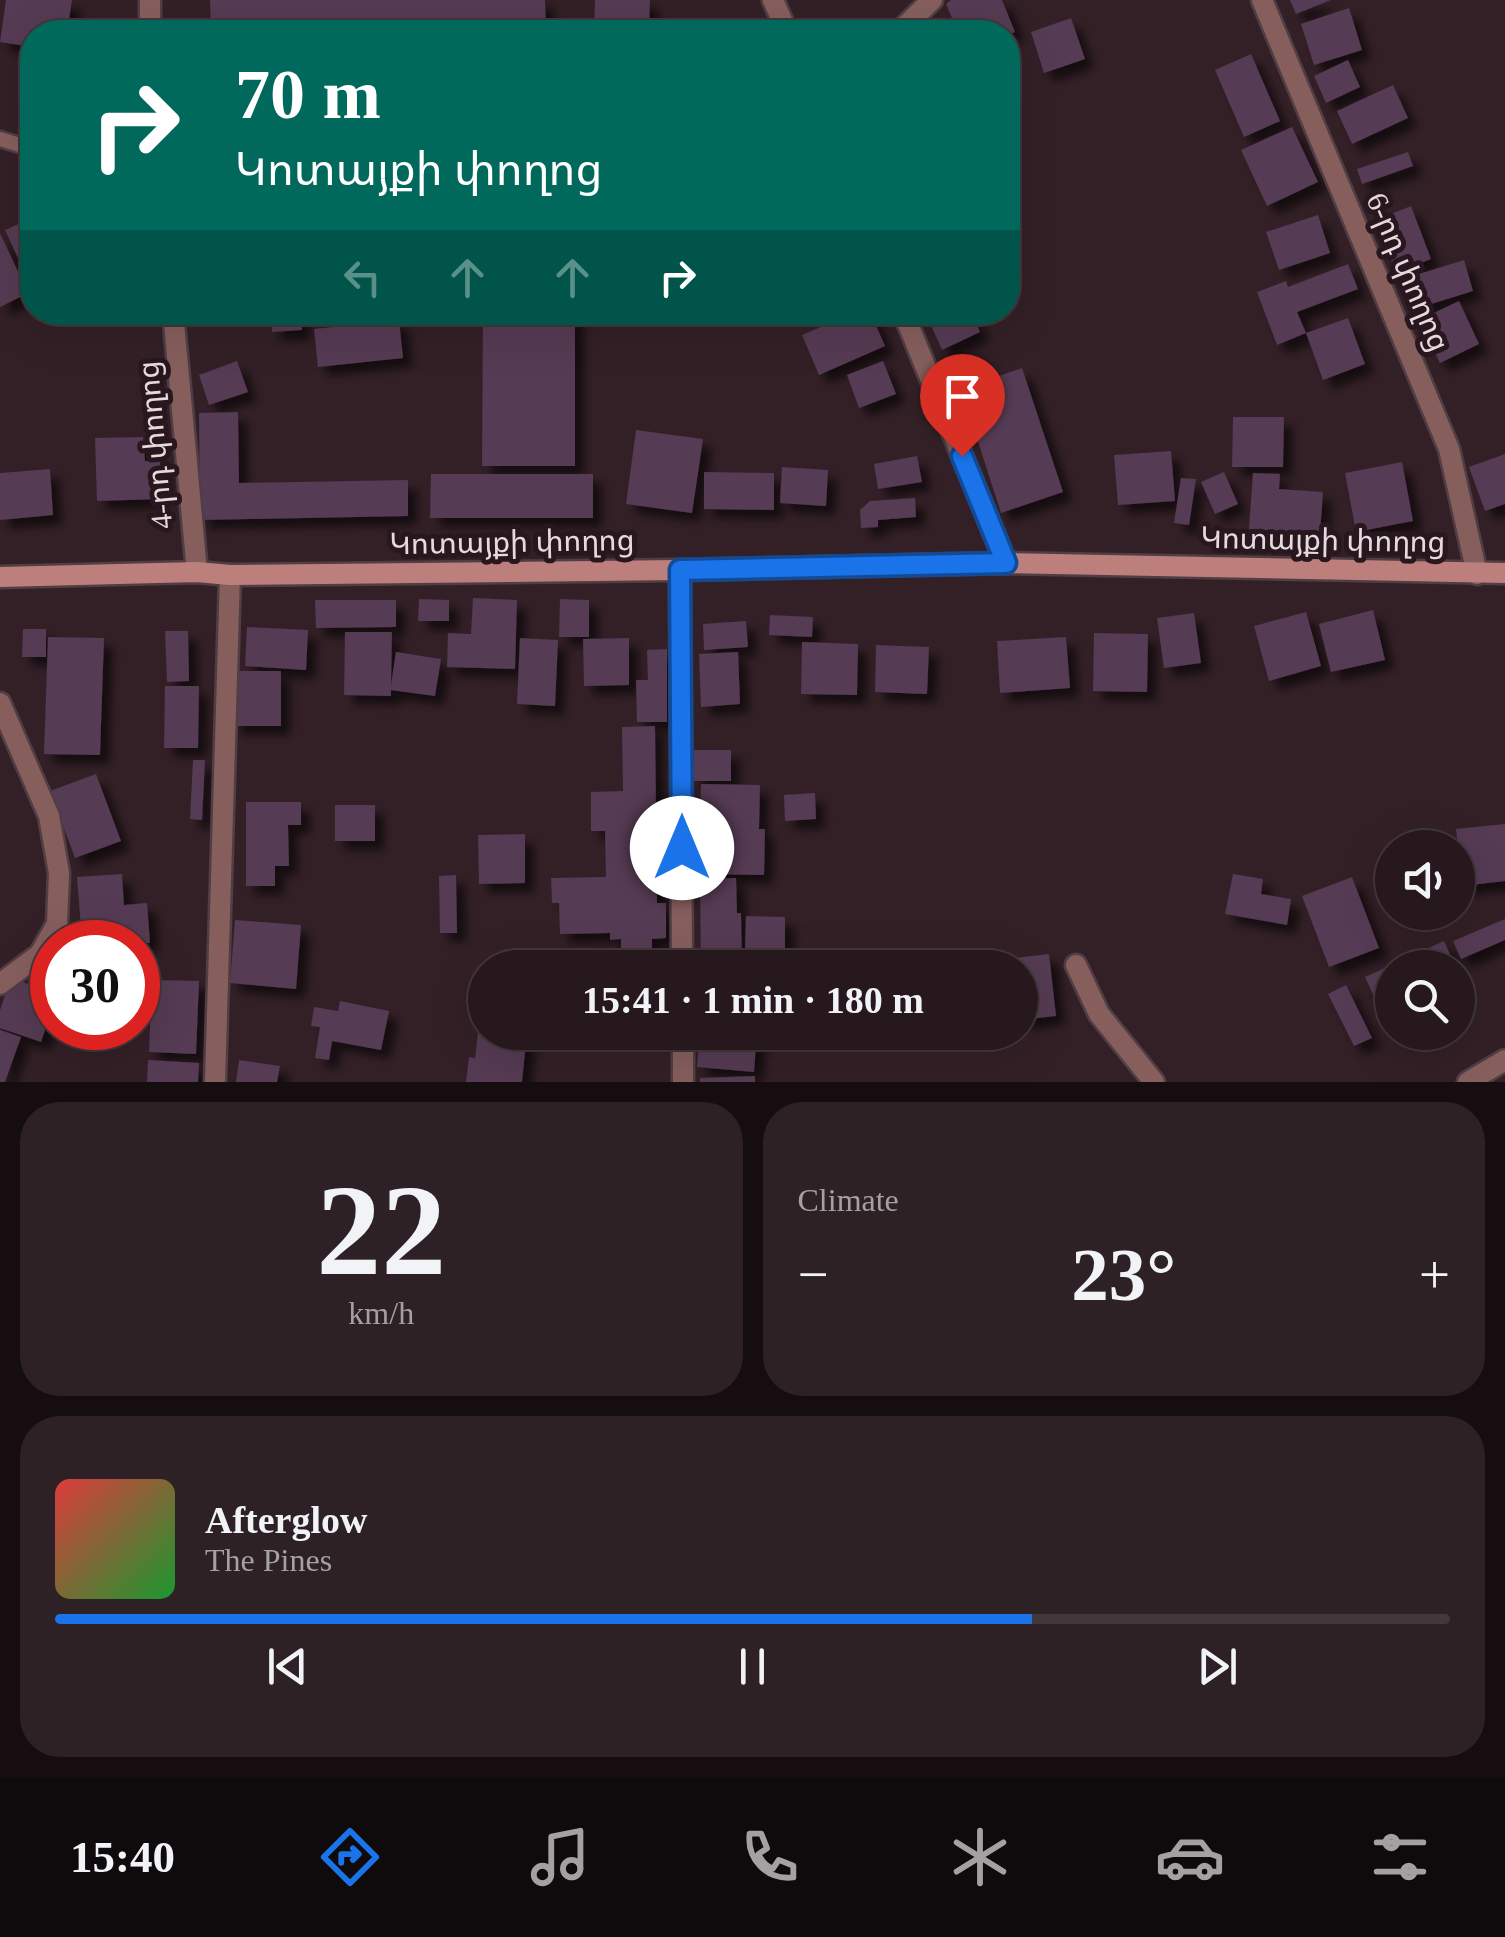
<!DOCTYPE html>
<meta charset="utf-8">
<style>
:root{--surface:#26181d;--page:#2e2126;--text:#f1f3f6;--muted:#a4a0a4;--line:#42373b;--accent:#1a73e8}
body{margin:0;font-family:"Times New Roman","Noto Sans Armenian",serif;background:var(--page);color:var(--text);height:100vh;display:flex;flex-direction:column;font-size:38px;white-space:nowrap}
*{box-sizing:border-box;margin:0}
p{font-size:32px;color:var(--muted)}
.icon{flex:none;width:55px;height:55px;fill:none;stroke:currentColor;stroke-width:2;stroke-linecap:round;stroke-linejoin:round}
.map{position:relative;height:1082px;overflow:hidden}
.sheet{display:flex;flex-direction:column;gap:20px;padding:20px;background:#150d10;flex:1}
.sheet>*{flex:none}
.guide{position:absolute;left:20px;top:20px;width:1000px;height:305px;border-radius:40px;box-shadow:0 10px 40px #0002,0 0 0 2px var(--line);background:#00695c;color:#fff;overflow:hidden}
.buttons{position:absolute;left:1375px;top:830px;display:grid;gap:20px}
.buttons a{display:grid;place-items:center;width:100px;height:100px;border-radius:50%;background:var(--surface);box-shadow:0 10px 40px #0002,0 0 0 2px var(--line);font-size:50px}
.speed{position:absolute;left:30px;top:920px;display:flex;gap:20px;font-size:50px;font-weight:700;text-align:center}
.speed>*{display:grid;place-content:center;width:130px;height:130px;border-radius:50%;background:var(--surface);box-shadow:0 10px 40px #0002,0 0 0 2px var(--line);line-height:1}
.speed .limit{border:15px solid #d22;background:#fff;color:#111}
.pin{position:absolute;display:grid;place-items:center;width:85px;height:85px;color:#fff;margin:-102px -42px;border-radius:50% 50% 50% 0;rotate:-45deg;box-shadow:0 0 10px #0007}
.pin .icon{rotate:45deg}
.me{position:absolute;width:110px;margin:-55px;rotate:0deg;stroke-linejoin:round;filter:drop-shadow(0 0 8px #0008)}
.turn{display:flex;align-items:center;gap:35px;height:210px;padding:0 50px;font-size:45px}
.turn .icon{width:130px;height:130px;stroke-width:2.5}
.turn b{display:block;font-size:70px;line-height:85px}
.lanes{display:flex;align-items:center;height:95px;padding:0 50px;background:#0003;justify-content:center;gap:50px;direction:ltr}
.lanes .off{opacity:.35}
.big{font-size:75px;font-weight:800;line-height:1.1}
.sheet .tile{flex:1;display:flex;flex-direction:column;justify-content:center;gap:15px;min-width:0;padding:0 35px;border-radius:40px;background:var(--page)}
.sheet .dial{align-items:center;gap:0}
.dial b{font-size:130px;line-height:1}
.song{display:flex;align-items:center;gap:30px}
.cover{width:120px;height:120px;border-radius:15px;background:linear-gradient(135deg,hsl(0 70% 55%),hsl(130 70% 35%))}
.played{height:10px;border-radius:5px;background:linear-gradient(90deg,var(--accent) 70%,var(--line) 70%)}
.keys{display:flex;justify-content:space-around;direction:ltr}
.heat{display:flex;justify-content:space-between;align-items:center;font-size:55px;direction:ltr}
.sheet .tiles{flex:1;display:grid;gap:20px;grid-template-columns:1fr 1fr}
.tile:last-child{grid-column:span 2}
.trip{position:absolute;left:468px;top:950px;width:570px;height:100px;border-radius:50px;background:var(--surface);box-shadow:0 10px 40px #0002,0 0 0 2px var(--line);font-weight:800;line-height:100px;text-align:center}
.tab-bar{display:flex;height:160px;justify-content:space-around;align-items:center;background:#0f0a0c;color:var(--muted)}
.tab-bar .icon{width:70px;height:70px}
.tab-bar .selected{color:var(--accent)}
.tab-bar b{font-size:45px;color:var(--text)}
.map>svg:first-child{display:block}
.building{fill:#543a53;filter:url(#shadow)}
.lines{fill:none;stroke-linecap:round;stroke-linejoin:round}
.service-casing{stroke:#503e44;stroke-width:19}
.minor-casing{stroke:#503e44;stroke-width:25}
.secondary-casing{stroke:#503e44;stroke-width:25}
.service{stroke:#865f5d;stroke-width:14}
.minor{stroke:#865f5d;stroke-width:20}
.secondary{stroke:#bd7f7b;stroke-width:20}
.route-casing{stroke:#114b97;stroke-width:25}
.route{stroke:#1a73e8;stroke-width:18}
.labels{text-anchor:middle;stroke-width:10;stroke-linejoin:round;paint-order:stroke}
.street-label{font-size:30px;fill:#e7dade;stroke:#28171e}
</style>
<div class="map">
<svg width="1505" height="1082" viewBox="0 0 1505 1082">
<defs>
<filter id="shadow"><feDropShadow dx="9" dy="9" stdDeviation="5" flood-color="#0009"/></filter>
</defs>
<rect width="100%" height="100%" fill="#332027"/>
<path class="building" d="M 6,0 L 72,0 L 67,32 L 32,32 L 32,47 L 0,42 Z
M 210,0 L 545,0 L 546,32 L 211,32 Z
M 595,0 L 650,0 L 649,28 L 594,27 Z
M 951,0 L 1002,0 L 1015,32 L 1008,35 L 1008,32 L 958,32 L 946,4 Z
M 1290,0 L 1331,0 L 1296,14 Z
M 1349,8 L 1362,50 L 1314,65 L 1301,24 Z
M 1071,18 L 1085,59 L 1044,73 L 1031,32 Z
M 1251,54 L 1280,121 L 1244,137 L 1215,70 Z
M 1348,60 L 1360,87 L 1326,103 L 1314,76 Z
M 1393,85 L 1408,118 L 1352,144 L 1337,111 Z
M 1292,127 L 1318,182 L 1267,206 L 1241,150 Z
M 1408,152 L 1413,166 L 1362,184 L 1357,169 Z
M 1411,206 L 1431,259 L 1396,273 L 1376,220 Z
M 1318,215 L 1330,253 L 1279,270 L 1266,232 Z
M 32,218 L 32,288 L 5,230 Z
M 0,233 L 28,293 L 0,307 Z
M 1464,260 L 1473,291 L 1412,310 L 1403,279 Z
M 1348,264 L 1358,289 L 1297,312 L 1306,333 L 1277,345 L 1257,292 L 1286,281 L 1288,287 Z
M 1459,301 L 1479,344 L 1440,363 L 1419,320 Z
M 271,312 L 301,312 L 302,330 L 272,332 Z
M 483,312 L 575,312 L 575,466 L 482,466 Z
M 855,312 L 870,312 L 885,346 L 819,375 L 802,335 Z
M 925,312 L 971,312 L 980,332 L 942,350 Z
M 1348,318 L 1365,364 L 1323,380 L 1306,333 Z
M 399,320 L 403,358 L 318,367 L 314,329 Z
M 237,361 L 248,392 L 209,405 L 199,375 Z
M 883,361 L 896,394 L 859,408 L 847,375 Z
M 1022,368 L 1063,492 L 1001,513 L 961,389 Z
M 238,412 L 239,483 L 408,480 L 408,516 L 200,520 L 199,413 Z
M 1233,417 L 1284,417 L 1283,467 L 1232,467 Z
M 636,430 L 703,439 L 692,513 L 626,504 Z
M 143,437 L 145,461 L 160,461 L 161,499 L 97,501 L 95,438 Z
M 1171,451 L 1175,501 L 1118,505 L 1114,455 Z
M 1505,454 L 1505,504 L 1485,511 L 1469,467 Z
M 917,456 L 922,482 L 878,489 L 874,464 Z
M 1402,462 L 1413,521 L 1356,532 L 1345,473 Z
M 782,467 L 828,470 L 826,506 L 780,503 Z
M 50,469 L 53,515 L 0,520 L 0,473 Z
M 704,472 L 774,473 L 774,510 L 704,509 Z
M 1224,472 L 1238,504 L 1215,514 L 1201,482 Z
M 1253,473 L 1280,474 L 1279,489 L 1323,492 L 1320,534 L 1249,529 Z
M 431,474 L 593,474 L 593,518 L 430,518 Z
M 1181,478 L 1196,479 L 1189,525 L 1174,523 Z
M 915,498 L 916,517 L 878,520 L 878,527 L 861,528 L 860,510 L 870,501 Z
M 473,598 L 517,600 L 515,669 L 447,667 L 448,633 L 471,634 Z
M 419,599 L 449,600 L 449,621 L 418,621 Z
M 560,599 L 589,600 L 589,637 L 559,637 Z
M 315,600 L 396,600 L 396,627 L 316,628 Z
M 1373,610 L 1385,660 L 1331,672 L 1319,624 Z
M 1306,612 L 1321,666 L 1269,681 L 1254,626 Z
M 1194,613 L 1201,663 L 1164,668 L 1157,618 Z
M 770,615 L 813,617 L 812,637 L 769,635 Z
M 746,621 L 748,647 L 704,650 L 703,624 Z
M 247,627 L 308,630 L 306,670 L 245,666 Z
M 23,629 L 46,629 L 46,657 L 22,657 Z
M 165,631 L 188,631 L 189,681 L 167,682 Z
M 345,632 L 392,632 L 391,685 L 396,652 L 441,659 L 435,696 L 391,690 L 391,696 L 344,695 Z
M 1094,633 L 1148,634 L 1147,692 L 1093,691 Z
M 48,637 L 104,638 L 100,755 L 44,754 Z
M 1066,637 L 1070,688 L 1000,693 L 997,641 Z
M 520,638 L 558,640 L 555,706 L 517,704 Z
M 629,638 L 629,685 L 584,686 L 583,639 Z
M 802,642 L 858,644 L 857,695 L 801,694 Z
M 876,645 L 929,647 L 927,694 L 875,692 Z
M 667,649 L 667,722 L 637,722 L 636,680 L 648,680 L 647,650 Z
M 738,652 L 740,704 L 701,707 L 699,654 Z
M 232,671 L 281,671 L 281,726 L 232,726 Z
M 165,686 L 199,686 L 198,748 L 164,748 Z
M 655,726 L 657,903 L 666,903 L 666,938 L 652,939 L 652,968 L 621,968 L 621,939 L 610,940 L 610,933 L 560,934 L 559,903 L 552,903 L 551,878 L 606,877 L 605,831 L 591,831 L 591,792 L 623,791 L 622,727 Z
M 694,750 L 731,750 L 731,781 L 693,781 Z
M 193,760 L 205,760 L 202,820 L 190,819 Z
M 96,774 L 121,841 L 75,858 L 50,791 Z
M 701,784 L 760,785 L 759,829 L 765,829 L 764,875 L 698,874 Z
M 815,793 L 816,819 L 785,821 L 784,795 Z
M 246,802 L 301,802 L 301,825 L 288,825 L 289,866 L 275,866 L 275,886 L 246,886 Z
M 335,805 L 375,805 L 375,841 L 335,841 Z
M 1505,824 L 1505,881 L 1462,886 L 1456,829 Z
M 525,834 L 525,883 L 479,884 L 478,835 Z
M 122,874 L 124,905 L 147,903 L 150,943 L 82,942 L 77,877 Z
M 1233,874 L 1263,879 L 1261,894 L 1291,899 L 1287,925 L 1225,914 Z
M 456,875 L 457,933 L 440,933 L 439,876 Z
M 1352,877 L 1379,948 L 1329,967 L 1302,896 Z
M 736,878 L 737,913 L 741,913 L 742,968 L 701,968 L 700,879 Z
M 746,916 L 785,917 L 785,950 L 745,949 Z
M 1505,919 L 1505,940 L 1461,959 L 1453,941 Z
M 235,920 L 301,925 L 296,989 L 230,983 Z
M 1444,941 L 1456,968 L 1392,968 L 1392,1028 L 1389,1029 L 1365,977 Z
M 1049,954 L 1056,1016 L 1020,1020 L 1020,968 L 972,968 L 971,963 Z
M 11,978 L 52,992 L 52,1009 L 41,1042 L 0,1028 L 0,1010 Z
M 152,980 L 199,981 L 196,1054 L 149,1052 Z
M 1346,985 L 1372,1038 L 1354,1046 L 1328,994 Z
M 340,1001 L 389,1011 L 381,1050 L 332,1041 L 329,1060 L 315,1058 L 320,1027 L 311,1026 L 314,1007 L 338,1011 Z
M 481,1007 L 485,1008 L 485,1032 L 527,1032 L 522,1082 L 466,1082 L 469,1057 L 475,1058 Z
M 0,1030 L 21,1037 L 5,1082 L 0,1082 Z
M 700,1032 L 757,1032 L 754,1072 L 697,1067 Z
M 148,1060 L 199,1063 L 198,1082 L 147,1082 Z
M 239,1060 L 280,1066 L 277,1082 L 236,1082 Z
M 755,1076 L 755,1082 L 700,1082 L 700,1078 Z"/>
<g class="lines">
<g class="service-casing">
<path id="service" d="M 0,139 L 26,147 L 32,144"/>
</g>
<g class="minor-casing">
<path id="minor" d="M 150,0 L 150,32
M 773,0 L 787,32
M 1262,0 L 1449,449 L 1477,574
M 899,32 L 932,0
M 173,312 L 197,572
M 903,312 L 1006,563
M 680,570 L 682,968
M 0,703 L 49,816 L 59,873 L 57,924 L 40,954 L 0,984
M 1076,965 L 1099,1014 L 1154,1082
M 683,1032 L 683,1082
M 215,1082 L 230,575
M 1468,1082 L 1505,1060"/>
</g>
<g class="secondary-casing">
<path id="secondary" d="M 0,577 L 197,572 L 230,575 L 680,570 L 1006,563 L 1505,573"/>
</g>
<use href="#service" class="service"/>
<use href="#minor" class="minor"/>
<use href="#secondary" class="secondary"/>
</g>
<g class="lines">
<g class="route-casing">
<path id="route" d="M 682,848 L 680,570 L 1006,563 L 962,456"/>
</g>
<use href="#route" class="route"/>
</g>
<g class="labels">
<g class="street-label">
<text transform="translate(1408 272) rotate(67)" y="10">6-րդ փողոց</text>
<text transform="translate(155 445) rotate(-95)" y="10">4-րդ փողոց</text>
<text transform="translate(1323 540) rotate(1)" y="10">Կոտայքի փողոց</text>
<text transform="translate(512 542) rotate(-1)" y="10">Կոտայքի փողոց</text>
</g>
</g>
</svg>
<div class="buttons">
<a><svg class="icon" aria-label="sound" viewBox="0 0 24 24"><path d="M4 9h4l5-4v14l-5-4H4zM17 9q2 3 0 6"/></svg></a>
<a><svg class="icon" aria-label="search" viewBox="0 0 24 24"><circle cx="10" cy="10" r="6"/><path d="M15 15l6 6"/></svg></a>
</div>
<div class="speed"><div class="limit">30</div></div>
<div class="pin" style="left:962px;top:456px;background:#d93025"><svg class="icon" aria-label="arrive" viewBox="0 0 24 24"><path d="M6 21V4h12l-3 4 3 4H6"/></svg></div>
<svg class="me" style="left:682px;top:848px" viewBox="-20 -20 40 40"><circle r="19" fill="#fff"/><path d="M0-13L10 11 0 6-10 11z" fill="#1a73e8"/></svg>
<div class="trip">15:41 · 1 min · 180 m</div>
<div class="guide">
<div class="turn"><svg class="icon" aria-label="right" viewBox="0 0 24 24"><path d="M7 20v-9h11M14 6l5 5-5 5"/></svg><div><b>70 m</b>Կոտայքի փողոց</div></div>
<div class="lanes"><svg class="icon off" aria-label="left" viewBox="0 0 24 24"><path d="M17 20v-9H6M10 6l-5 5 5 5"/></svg><svg class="icon off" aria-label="ahead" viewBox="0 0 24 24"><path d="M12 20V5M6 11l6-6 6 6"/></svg><svg class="icon off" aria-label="ahead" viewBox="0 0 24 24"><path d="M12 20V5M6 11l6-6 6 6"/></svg><svg class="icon" aria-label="right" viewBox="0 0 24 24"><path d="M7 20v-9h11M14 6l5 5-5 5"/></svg></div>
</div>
</div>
<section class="sheet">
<div class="tiles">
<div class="tile dial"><b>22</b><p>km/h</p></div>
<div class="tile"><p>Climate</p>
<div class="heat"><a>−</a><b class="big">23°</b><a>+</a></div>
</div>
<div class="tile">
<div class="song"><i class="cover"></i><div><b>Afterglow</b><p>The Pines</p></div></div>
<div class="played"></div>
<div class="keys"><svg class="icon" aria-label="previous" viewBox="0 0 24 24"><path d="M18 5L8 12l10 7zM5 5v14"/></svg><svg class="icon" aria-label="pause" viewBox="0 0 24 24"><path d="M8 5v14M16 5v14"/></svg><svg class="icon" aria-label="next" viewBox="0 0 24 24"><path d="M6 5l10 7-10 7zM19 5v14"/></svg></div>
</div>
</div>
</section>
<nav class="tab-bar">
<b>15:40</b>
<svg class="icon selected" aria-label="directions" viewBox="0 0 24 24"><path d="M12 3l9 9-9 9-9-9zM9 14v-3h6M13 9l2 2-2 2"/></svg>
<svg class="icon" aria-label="music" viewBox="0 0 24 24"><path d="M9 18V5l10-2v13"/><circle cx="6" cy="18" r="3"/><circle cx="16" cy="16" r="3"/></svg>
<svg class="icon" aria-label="phone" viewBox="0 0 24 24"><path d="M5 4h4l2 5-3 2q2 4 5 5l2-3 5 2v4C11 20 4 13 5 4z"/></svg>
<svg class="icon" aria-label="climate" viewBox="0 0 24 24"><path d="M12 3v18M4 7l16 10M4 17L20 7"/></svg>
<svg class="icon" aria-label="car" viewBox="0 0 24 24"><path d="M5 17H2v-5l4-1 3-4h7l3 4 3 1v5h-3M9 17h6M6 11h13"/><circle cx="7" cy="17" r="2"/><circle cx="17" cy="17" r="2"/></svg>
<svg class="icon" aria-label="filters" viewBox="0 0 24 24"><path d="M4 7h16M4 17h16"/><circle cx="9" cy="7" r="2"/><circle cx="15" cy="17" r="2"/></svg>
</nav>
